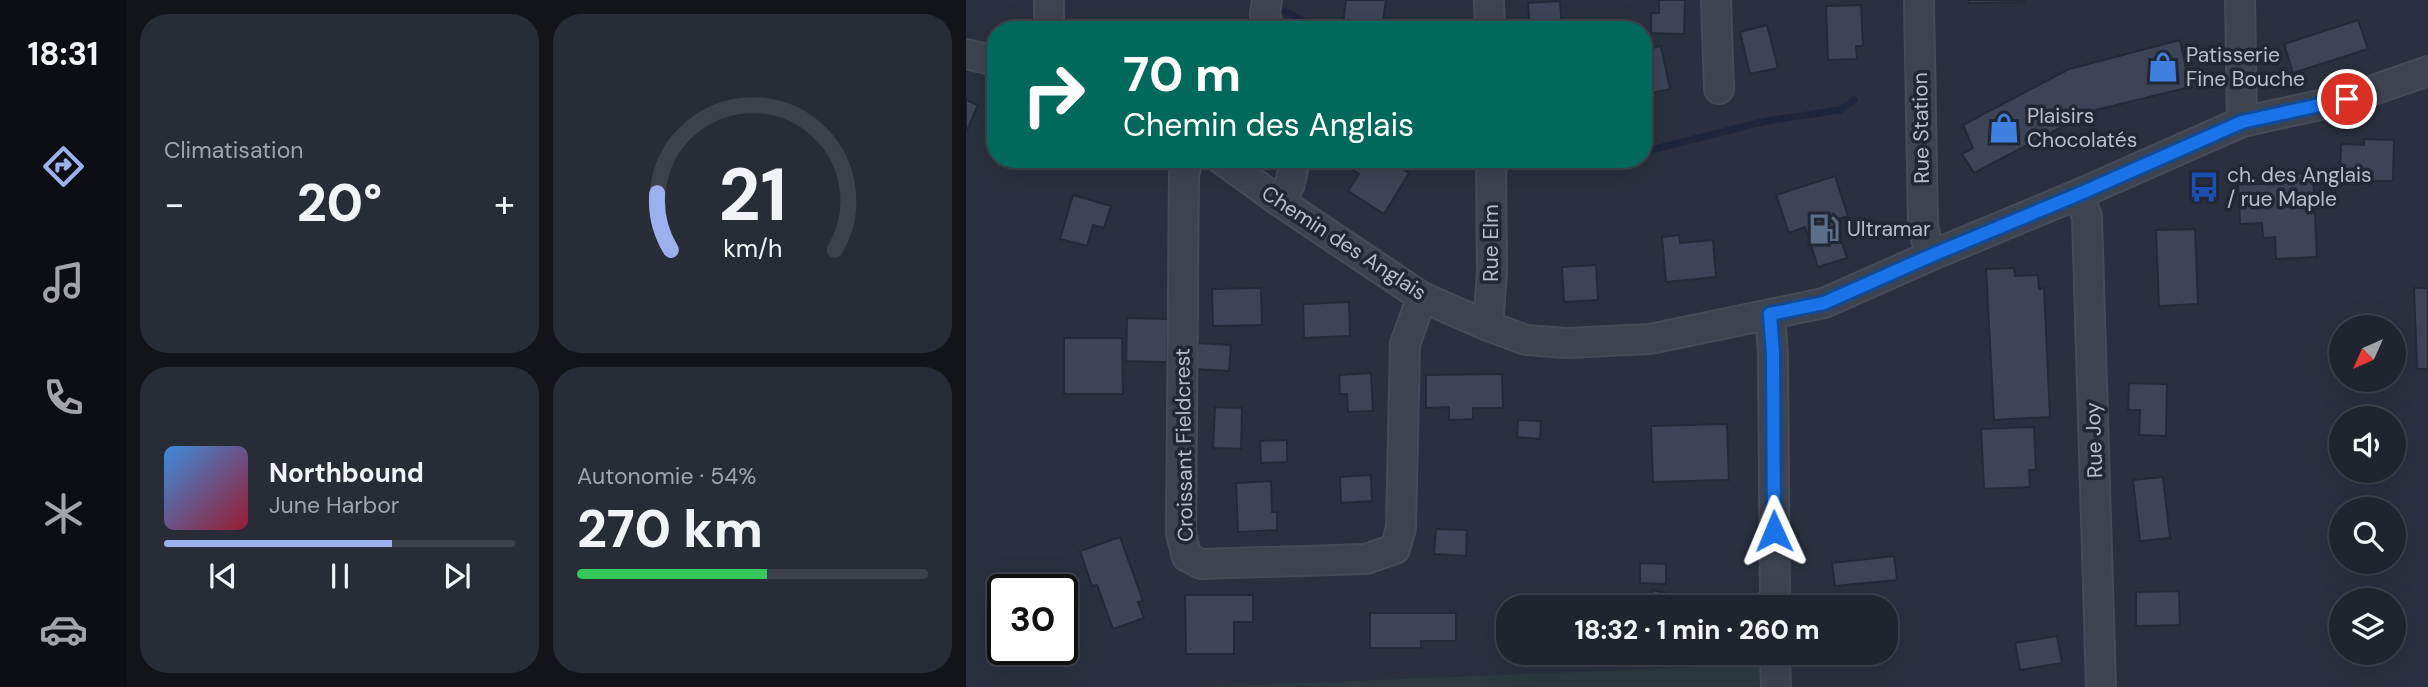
<!DOCTYPE html>
<html lang="fr">
<meta charset="utf-8">
<style>
:root{--surface:#20242f;--page:#282c37;--text:#f1f3f6;--muted:#a2a4aa;--line:#3d414b;--accent:#9cb0ed}
body{margin:0;font-family:"DM Sans",sans-serif;background:var(--page);color:var(--text);height:100vh;display:flex;flex-direction:column;font-size:26px;white-space:nowrap}
*{box-sizing:border-box;margin:0}
p{font-size:23px;color:var(--muted)}
.icon{flex:none;width:38px;height:38px;fill:none;stroke:currentColor;stroke-width:2;stroke-linecap:round;stroke-linejoin:round}
.map{position:relative;flex:1;overflow:hidden}
.side{display:flex;flex-direction:column;gap:14px;padding:14px;background:#12141a;width:840px}
.side>*{flex:none}
.guide{position:absolute;left:21px;top:21px;width:665px;height:147px;border-radius:28px;box-shadow:0 7px 28px #0002,0 0 0 2px var(--line);background:#00695c;color:#fff;overflow:hidden}
.needle{width:46px;rotate:225deg}
.controls{position:absolute;left:1363px;top:315px;display:grid;gap:14px}
.controls a{display:grid;place-items:center;width:77px;height:77px;border-radius:50%;background:var(--surface);box-shadow:0 7px 28px #0002,0 0 0 2px var(--line);font-size:35px}
.speed{position:absolute;left:21px;top:574px;display:flex;gap:14px;font-size:35px;font-weight:700;text-align:center}
.speed>*{display:grid;place-content:center;width:91px;height:91px;border-radius:50%;background:var(--surface);box-shadow:0 7px 28px #0002,0 0 0 2px var(--line);line-height:1}
.speed .limit{border:4px solid #111;border-radius:10px;background:#fff;color:#111}
.pin{position:absolute;display:grid;place-items:center;width:60px;height:60px;color:#fff;margin:-30px;border:4px solid #fff;border-radius:50%;box-shadow:0 2px 7px #0007}
.me{position:absolute;width:77px;margin:-38px;rotate:359deg;stroke-linejoin:round;filter:drop-shadow(0 0 5px #0008)}
.turn{display:flex;align-items:center;gap:24px;height:147px;padding:0 21px;font-size:32px}
.turn .icon{width:91px;height:91px;stroke-width:2.5}
.turn b{display:block;font-size:49px;line-height:60px}
.big{font-size:52px;font-weight:800;line-height:1.1}
.side .tile{flex:1;display:flex;flex-direction:column;justify-content:center;gap:10px;min-width:0;padding:0 24px;border-radius:28px;background:var(--page)}
.side .dial{align-items:center;gap:0}
.dial svg{height:182px;overflow:visible;fill:none;stroke:var(--line);stroke-width:7;stroke-linecap:round;text-anchor:middle}
.dial text{fill:var(--text);stroke:none}
.song{display:flex;align-items:center;gap:21px}
.cover{width:84px;height:84px;border-radius:10px;background:linear-gradient(135deg,hsl(210 70% 55%),hsl(350 70% 35%))}
.played{height:7px;border-radius:4px;background:linear-gradient(90deg,var(--accent) 65%,var(--line) 65%)}
.keys{display:flex;justify-content:space-around;direction:ltr}
.heat{display:flex;justify-content:space-between;align-items:center;font-size:38px;direction:ltr}
.charge{height:10px;border-radius:5px;background:linear-gradient(90deg,#34c759 54%,var(--line) 0)}
.side .tiles{flex:1;display:grid;gap:14px;grid-template-columns:repeat(2,1fr)}
.trip{position:absolute;left:530px;top:595px;width:402px;height:70px;border-radius:28px;background:var(--surface);box-shadow:0 7px 28px #0002,0 0 0 2px var(--line);font-weight:800;line-height:70px;text-align:center}
main{display:flex;flex:1;min-height:0}
.dock{display:flex;flex-direction:column;width:126px;justify-content:space-around;align-items:center;background:#0d0e13;color:var(--muted)}
.dock .icon{width:49px;height:49px}
.dock .current{color:var(--accent)}
.dock b{font-size:32px;color:var(--text)}
.map>svg:first-child{display:block}
.green{fill:#2c3b40}
.lines{fill:none;stroke-linecap:round;stroke-linejoin:round}
.stream{stroke:#1d263d;stroke-width:7}
.building{fill:#3c4455;stroke:#242937;stroke-width:2}
.minor-casing{stroke:#474b59;stroke-width:32}
.minor{stroke:#3e4350;stroke-width:28}
.route-casing{stroke:#114b97;stroke-width:18}
.route{stroke:#1a73e8;stroke-width:12}
.labels{text-anchor:middle;stroke-width:7;stroke-linejoin:round;paint-order:stroke}
.poi-label{font-size:21px;fill:#babeca;stroke:#222735;text-anchor:start}
.street-label{font-size:21px;fill:#babeca;stroke:#222735}
</style>
<main>
<nav class="dock">
<b>18:31</b>
<svg class="icon current" aria-label="directions" viewBox="0 0 24 24"><path d="M12 3l9 9-9 9-9-9zM9 14v-3h6M13 9l2 2-2 2"/></svg>
<svg class="icon" aria-label="music" viewBox="0 0 24 24"><path d="M9 18V5l10-2v13"/><circle cx="6" cy="18" r="3"/><circle cx="16" cy="16" r="3"/></svg>
<svg class="icon" aria-label="phone" viewBox="0 0 24 24"><path d="M5 4h4l2 5-3 2q2 4 5 5l2-3 5 2v4C11 20 4 13 5 4z"/></svg>
<svg class="icon" aria-label="climate" viewBox="0 0 24 24"><path d="M12 3v18M4 7l16 10M4 17L20 7"/></svg>
<svg class="icon" aria-label="car" viewBox="0 0 24 24"><path d="M5 17H2v-5l4-1 3-4h7l3 4 3 1v5h-3M9 17h6M6 11h13"/><circle cx="7" cy="17" r="2"/><circle cx="17" cy="17" r="2"/></svg>
</nav>
<section class="side">
<div class="tiles">
<div class="tile"><p>Climatisation</p>
<div class="heat"><a>−</a><b class="big">20°</b><a>+</a></div>
</div>
<div class="tile dial"><svg viewBox="0 0 100 80">
<path d="M14 69A42 42 0 1 1 86 69"/>
<path d="M14 69A42 42 0 0 1 8 44" stroke="#9cb0ed"/>
<text x="50" y="56" font-size="32" font-weight="700">21</text>
<text x="50" y="72" font-size="11">km/h</text>
</svg></div>
<div class="tile">
<div class="song"><i class="cover"></i><div><b>Northbound</b><p>June Harbor</p></div></div>
<div class="played"></div>
<div class="keys"><svg class="icon" aria-label="previous" viewBox="0 0 24 24"><path d="M18 5L8 12l10 7zM5 5v14"/></svg><svg class="icon" aria-label="pause" viewBox="0 0 24 24"><path d="M8 5v14M16 5v14"/></svg><svg class="icon" aria-label="next" viewBox="0 0 24 24"><path d="M6 5l10 7-10 7zM19 5v14"/></svg></div>
</div>
<div class="tile"><p>Autonomie · 54%</p><b class="big">270 km</b><div class="charge"></div></div>
</div>
</section>
<div class="map">
<svg width="1462" height="687" viewBox="0 0 1462 687">
<rect width="100%" height="100%" fill="#2a303f"/>
<path class="green" d="M 803,664 L 803,687 L 239,687 Z"/>
<g class="lines">
<path class="stream" d="M 318,11 L 354,30
M 677,152 L 800,121 L 874,110 L 888,100"/>
</g>
<path class="building" d="M 380,0 L 420,0 L 416,27 L 377,23 Z
M 693,0 L 719,0 L 718,34 L 685,33 L 685,13 L 693,13 Z
M 1003,0 L 1058,0 L 1058,2 L 1003,3 Z
M 594,1 L 596,30 L 564,30 L 562,3 Z
M 895,5 L 897,46 L 890,46 L 891,59 L 862,60 L 860,6 Z
M 1392,20 L 1402,49 L 1327,73 L 1318,44 Z
M 801,25 L 812,68 L 784,74 L 774,32 Z
M 1214,40 L 1224,87 L 1126,111 L 1008,173 L 996,154 L 1007,148 L 997,125 L 1103,69 Z
M 695,46 L 704,89 L 677,95 L 677,50 Z
M 0,100 L 12,105 L 0,133 Z
M 1398,139 L 1428,140 L 1427,181 L 1398,181 L 1399,173 L 1374,172 L 1375,144 L 1398,145 Z
M 394,159 L 421,159 L 443,173 L 418,214 L 382,191 L 393,174 L 387,170 Z
M 1347,173 L 1351,257 L 1310,259 L 1309,237 L 1297,238 L 1296,223 L 1274,224 L 1272,184 L 1298,184 L 1297,175 Z
M 869,176 L 882,216 L 869,220 L 881,258 L 852,267 L 839,227 L 823,233 L 810,195 Z
M 107,195 L 145,206 L 138,228 L 127,225 L 121,246 L 94,239 Z
M 1229,229 L 1232,304 L 1193,306 L 1190,230 Z
M 713,235 L 714,243 L 747,240 L 750,277 L 700,282 L 696,237 Z
M 630,265 L 632,300 L 598,302 L 596,267 Z
M 1048,268 L 1049,276 L 1072,275 L 1073,289 L 1078,288 L 1084,417 L 1028,420 L 1020,269 Z
M 295,288 L 296,325 L 247,326 L 246,289 Z
M 1448,288 L 1462,288 L 1462,369 L 1451,369 Z
M 383,302 L 384,336 L 338,338 L 337,304 Z
M 161,318 L 202,319 L 201,362 L 160,361 Z
M 98,338 L 156,338 L 157,394 L 98,394 Z
M 232,343 L 265,345 L 263,371 L 230,369 Z
M 405,373 L 407,411 L 382,412 L 381,394 L 374,394 L 373,375 Z
M 536,374 L 537,408 L 507,408 L 507,419 L 483,420 L 483,407 L 460,408 L 460,375 Z
M 1163,383 L 1201,384 L 1200,436 L 1173,435 L 1174,410 L 1162,410 Z
M 249,407 L 276,408 L 275,449 L 247,448 Z
M 552,420 L 575,421 L 574,439 L 551,437 Z
M 761,424 L 763,480 L 687,482 L 685,426 Z
M 1068,427 L 1070,470 L 1063,470 L 1064,487 L 1018,489 L 1015,429 Z
M 321,440 L 321,462 L 295,463 L 294,441 Z
M 405,475 L 406,501 L 375,503 L 374,477 Z
M 1197,477 L 1204,538 L 1174,541 L 1167,480 Z
M 305,481 L 306,512 L 311,512 L 311,530 L 272,532 L 270,483 Z
M 470,529 L 501,530 L 500,556 L 468,554 Z
M 154,537 L 177,601 L 172,602 L 178,618 L 147,629 L 131,585 L 126,586 L 114,551 Z
M 928,556 L 931,580 L 869,586 L 866,563 Z
M 674,563 L 700,564 L 700,584 L 674,583 Z
M 687,590 L 729,601 L 727,607 L 682,607 Z
M 1213,591 L 1214,625 L 1170,626 L 1170,592 Z
M 219,595 L 287,595 L 287,622 L 268,622 L 268,654 L 220,654 Z
M 404,613 L 490,613 L 490,641 L 455,641 L 455,648 L 404,648 Z
M 1091,636 L 1096,663 L 1054,670 L 1049,643 Z"/>
<g class="lines">
<g class="minor-casing">
<path id="minor" d="M 83,0 L 83,30
M 301,0 L 299,14 L 303,30
M 523,0 L 524,30
M 750,0 L 753,89
M 953,0 L 957,225 L 964,256
M 1274,0 L 1276,122
M 0,54 L 30,61
M 222,159 L 218,175 L 215,534 L 221,557 L 235,564 L 400,559 L 429,549 L 435,528 L 439,344 L 456,297
M 255,159 L 313,201 L 456,297 L 522,326 L 560,340 L 600,343 L 684,339 L 858,303 L 964,256 L 1113,194 L 1276,122 L 1381,99 L 1462,71
M 1113,194 L 1121,217 L 1135,687
M 313,201 L 324,184 L 329,159
M 804,315 L 807,354 L 809,607
M 522,326 L 526,272 L 525,159
M 809,653 L 810,687"/>
</g>
<use href="#minor" class="minor"/>
</g>
<g class="lines">
<g class="route-casing">
<path id="route" d="M 808,531 L 807,354 L 804,314 L 858,303 L 964,256 L 1113,194 L 1276,122 L 1381,99"/>
</g>
<use href="#route" class="route"/>
</g>
<defs>
<g id="shop-bare" transform="scale(2.415)"><path d="M-5-2.5h2.3a2.7 3.5 0 0 1 5.4 0H5L5.5 6h-11ZM-1.5-2.5h3a1.5 2.3 0 0 0-3 0Z" fill="#3f7fe0" stroke="#222735" stroke-width="2.5" paint-order="stroke"/></g>
<g id="bus-bare" transform="scale(2.415)"><path d="M-5-6H5V4H4V6H2V4H-2V6H-4V4H-5ZM-3.5-4V0h7V-4ZM-3.5 1.2v1.5H-2V1.2ZM2 1.2v1.5H3.5V1.2Z" fill="#1a4fb4" stroke="#222735" stroke-width="2.5" paint-order="stroke"/></g>
<g id="fuel-bare" transform="scale(2.415)"><path d="M-5.5-6h7V0h2V4h1.3V-2.5L3-4.5l.8-.8L6-3V5H2.5V1h-1V6h-7ZM-4.2-4.7v3.2H.2V-4.7Z" fill="#5c6f8a" stroke="#222735" stroke-width="2.5" paint-order="stroke"/></g>
</defs>
<g fill-rule="evenodd">
<use href="#shop-bare" x="1197" y="67"/>
<use href="#shop-bare" x="1038" y="128"/>
<use href="#bus-bare" x="1238" y="187"/>
<use href="#fuel-bare" x="858" y="229"/>
</g>
<g class="labels">
<g class="poi-label">
<text x="1220" y="62">Patisserie<tspan x="1220" dy="24">Fine Bouche</tspan></text>
<text x="1061" y="123">Plaisirs<tspan x="1061" dy="24">Chocolatés</tspan></text>
<text x="1261" y="182">ch. des Anglais<tspan x="1261" dy="24">/ rue Maple</tspan></text>
<text x="881" y="236">Ultramar</text>
</g>
<g class="street-label">
<text transform="translate(955 128) rotate(-91)" y="7">Rue Station</text>
<text transform="translate(378 243) rotate(33)" y="7">Chemin des Anglais</text>
<text transform="translate(525 243) rotate(-90)" y="7">Rue Elm</text>
<text transform="translate(1128 440) rotate(-92)" y="7">Rue Joy</text>
<text transform="translate(218 445) rotate(-91)" y="7">Croissant Fieldcrest</text>
</g>
</g>
</svg>
<div class="controls">
<a><svg class="needle" viewBox="-14 -14 28 28"><path d="M0-13l5 13h-10z" fill="#e53935"/><path d="M0 13l5-13h-10z" fill="#a2a4aa"/></svg></a>
<a><svg class="icon" aria-label="sound" viewBox="0 0 24 24"><path d="M4 9h4l5-4v14l-5-4H4zM17 9q2 3 0 6"/></svg></a>
<a><svg class="icon" aria-label="search" viewBox="0 0 24 24"><circle cx="10" cy="10" r="6"/><path d="M15 15l6 6"/></svg></a>
<a><svg class="icon" aria-label="layers" viewBox="0 0 24 24"><path d="M12 4l9 5-9 5-9-5zM3 14l9 5 9-5"/></svg></a>
</div>
<div class="speed"><div class="limit">30</div></div>
<div class="pin" style="left:1381px;top:99px;background:#d93025"><svg class="icon" aria-label="arrive" viewBox="0 0 24 24"><path d="M6 21V4h12l-3 4 3 4H6"/></svg></div>
<svg class="me" style="left:808px;top:531px" viewBox="-20 -20 40 40"><path d="M0-17L14 15 0 8-14 15z" fill="#1a73e8" stroke="#fff" stroke-width="4"/></svg>
<div class="trip">18:32 · 1 min · 260 m</div>
<div class="guide">
<div class="turn"><svg class="icon" aria-label="right" viewBox="0 0 24 24"><path d="M7 20v-9h11M14 6l5 5-5 5"/></svg><div><b>70 m</b>Chemin des Anglais</div></div>
</div>
</div>
</main>
